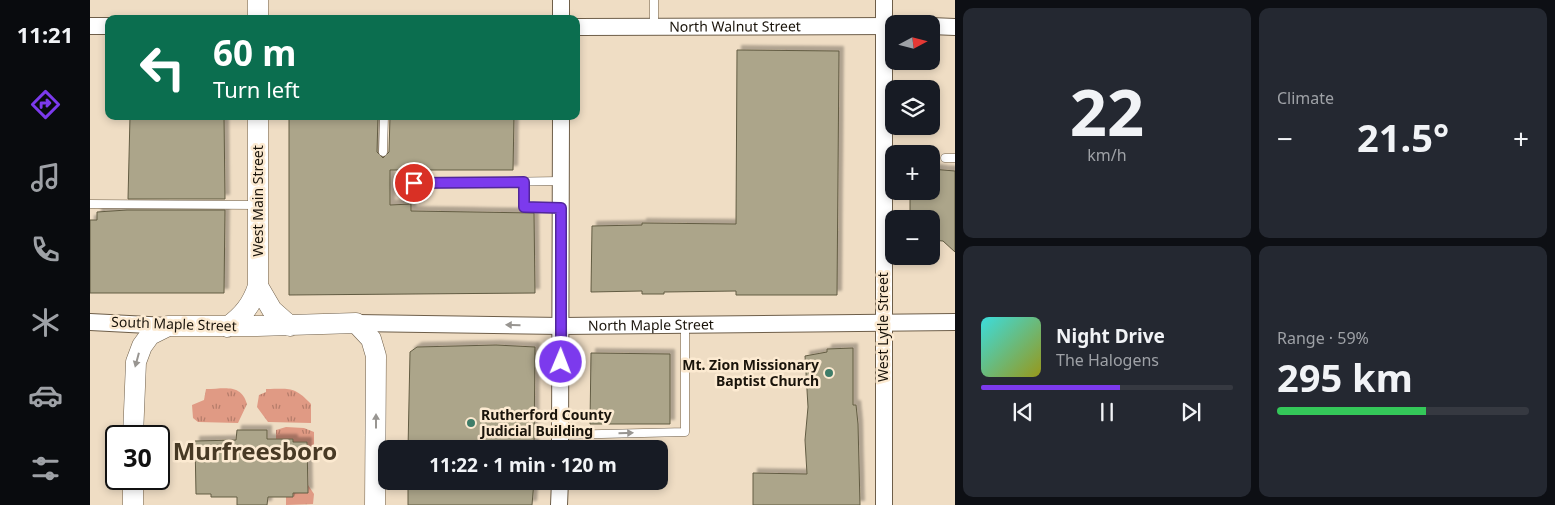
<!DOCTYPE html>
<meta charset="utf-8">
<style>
:root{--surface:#171b24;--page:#242831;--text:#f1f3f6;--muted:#9ea1a6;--line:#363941;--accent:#7c3aed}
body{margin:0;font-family:"Noto Sans",sans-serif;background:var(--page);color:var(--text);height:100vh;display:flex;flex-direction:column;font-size:19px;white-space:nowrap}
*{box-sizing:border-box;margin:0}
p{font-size:16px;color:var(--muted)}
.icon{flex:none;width:28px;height:28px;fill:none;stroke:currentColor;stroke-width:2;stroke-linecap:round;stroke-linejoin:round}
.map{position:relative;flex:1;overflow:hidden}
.sheet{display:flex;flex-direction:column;gap:8px;padding:8px;background:#0d0f14;width:600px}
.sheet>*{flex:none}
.guide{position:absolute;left:15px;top:15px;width:475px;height:105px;border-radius:10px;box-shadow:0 2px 8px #0003;background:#0b6e4f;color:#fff;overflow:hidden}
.needle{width:32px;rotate:83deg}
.buttons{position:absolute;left:795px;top:15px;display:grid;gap:10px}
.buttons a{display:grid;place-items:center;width:55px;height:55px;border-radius:10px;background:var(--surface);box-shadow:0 2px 8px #0003;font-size:25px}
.speed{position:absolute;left:15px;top:425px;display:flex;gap:10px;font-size:25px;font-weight:700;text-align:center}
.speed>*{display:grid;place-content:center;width:65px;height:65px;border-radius:50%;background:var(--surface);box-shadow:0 2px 8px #0003;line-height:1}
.speed .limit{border:2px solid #111;border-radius:8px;background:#fff;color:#111}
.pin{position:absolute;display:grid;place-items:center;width:42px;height:42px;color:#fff;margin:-21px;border:2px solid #fff;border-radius:50%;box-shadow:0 1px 5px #0007}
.me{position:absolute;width:55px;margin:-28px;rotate:1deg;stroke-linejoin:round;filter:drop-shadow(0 0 4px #0008)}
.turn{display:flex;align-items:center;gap:18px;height:105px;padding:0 25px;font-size:22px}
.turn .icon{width:65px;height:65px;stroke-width:2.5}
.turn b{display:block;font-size:35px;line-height:42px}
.big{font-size:38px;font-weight:700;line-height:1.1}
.sheet .card{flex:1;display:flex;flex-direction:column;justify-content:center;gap:8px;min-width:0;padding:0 18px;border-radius:10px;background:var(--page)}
.sheet .dial{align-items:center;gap:0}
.dial b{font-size:65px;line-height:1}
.song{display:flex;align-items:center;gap:15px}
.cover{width:60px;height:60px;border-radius:8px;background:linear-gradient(135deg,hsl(180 70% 55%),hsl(60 70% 35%))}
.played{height:5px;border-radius:2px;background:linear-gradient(90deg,var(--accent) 55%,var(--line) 55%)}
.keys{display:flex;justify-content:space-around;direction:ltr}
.heat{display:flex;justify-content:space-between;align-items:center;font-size:28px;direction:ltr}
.charge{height:8px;border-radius:4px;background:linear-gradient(90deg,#34c759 59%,var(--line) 0)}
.sheet .tiles{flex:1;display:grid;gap:8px;grid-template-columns:repeat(2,1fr)}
.trip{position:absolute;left:288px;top:440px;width:290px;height:50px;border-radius:10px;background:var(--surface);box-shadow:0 2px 8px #0003;font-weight:700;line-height:50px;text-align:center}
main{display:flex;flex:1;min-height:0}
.tab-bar{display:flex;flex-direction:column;width:90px;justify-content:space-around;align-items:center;background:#090b0e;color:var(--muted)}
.tab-bar .icon{width:35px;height:35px}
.tab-bar .on{color:var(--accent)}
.tab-bar b{font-size:22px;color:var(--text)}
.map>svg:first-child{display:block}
.grass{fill:url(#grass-tufts)}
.building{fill:#aca58a;stroke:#625c43;filter:url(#shadow)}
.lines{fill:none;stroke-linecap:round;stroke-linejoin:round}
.service-casing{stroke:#6e5e49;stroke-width:9}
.minor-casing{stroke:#6e5e49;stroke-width:18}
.tertiary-casing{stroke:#6e5e49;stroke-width:21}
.service{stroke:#fff;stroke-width:8}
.minor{stroke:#fff;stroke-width:16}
.tertiary{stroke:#fff;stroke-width:20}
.oneway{fill:#989591}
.route-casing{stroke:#51269a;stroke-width:12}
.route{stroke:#7c3aed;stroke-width:9}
.poi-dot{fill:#3f7d69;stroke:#fcead1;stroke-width:2}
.labels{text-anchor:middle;stroke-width:5;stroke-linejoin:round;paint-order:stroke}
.street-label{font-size:14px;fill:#1a140b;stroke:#fcead1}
.poi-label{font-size:14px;font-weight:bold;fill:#1a140b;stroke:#fcead1;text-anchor:end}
.town-label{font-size:24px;font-weight:bold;fill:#483a25;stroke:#fcead1}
</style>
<main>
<nav class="tab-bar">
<b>11:21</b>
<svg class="icon on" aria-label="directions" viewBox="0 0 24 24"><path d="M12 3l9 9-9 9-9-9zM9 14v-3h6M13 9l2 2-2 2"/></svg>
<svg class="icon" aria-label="music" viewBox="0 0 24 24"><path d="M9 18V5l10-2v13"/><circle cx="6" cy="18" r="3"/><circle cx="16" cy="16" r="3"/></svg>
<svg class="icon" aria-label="phone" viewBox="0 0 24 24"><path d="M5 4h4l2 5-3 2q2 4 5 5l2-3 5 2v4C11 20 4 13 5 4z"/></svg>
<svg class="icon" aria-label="climate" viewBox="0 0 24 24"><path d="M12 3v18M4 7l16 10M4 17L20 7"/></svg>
<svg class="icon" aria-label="car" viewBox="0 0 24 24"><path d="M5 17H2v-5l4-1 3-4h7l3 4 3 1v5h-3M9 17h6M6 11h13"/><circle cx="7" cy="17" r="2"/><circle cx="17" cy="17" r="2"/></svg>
<svg class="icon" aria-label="filters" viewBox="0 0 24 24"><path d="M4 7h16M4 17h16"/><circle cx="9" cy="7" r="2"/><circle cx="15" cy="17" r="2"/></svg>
</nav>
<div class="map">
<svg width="865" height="505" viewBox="0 0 865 505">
<defs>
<pattern id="grass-tufts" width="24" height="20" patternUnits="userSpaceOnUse" patternTransform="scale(1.25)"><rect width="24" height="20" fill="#e09a84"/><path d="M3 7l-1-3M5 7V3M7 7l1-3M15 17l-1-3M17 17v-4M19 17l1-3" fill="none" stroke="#b57c6a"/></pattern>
<filter id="shadow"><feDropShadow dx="4.5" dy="-4.5" stdDeviation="1" flood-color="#0004"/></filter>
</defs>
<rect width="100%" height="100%" fill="#efddc4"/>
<path class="grass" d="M 116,389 C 134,389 151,383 157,404 L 148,423 L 108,422 L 103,418 L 102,405 L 114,400 Z
M 176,389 C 200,389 204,386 221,404 L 221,423 L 178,422 L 167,407 L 169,395 L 176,392 Z
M 196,427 L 214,428 L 224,432 L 224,452 L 218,456 L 217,442 L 203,442 L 203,439 L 186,439 L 186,430 Z
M 218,485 L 224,494 L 223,504 L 196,505 L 196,497 L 203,497 L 203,493 L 218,493 Z"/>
<path class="building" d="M 647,50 L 749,51 L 747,295 L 646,295 L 646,291 L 574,292 L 574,294 L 552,294 L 552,291 L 501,292 L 502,226 L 552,225 L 552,223 L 646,224 Z
M 40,116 L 134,116 L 135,199 L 38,199 Z
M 199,116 L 288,116 L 287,152 L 293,158 L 299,152 L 300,116 L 424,116 L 423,170 L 300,170 L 300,205 L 321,204 L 321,211 L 444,213 L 445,293 L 199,295 Z
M 841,169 L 865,171 L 865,252 L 853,241 L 841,240 L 841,219 L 820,219 L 820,191 L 841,191 Z
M 37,210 L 135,210 L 134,293 L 0,293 L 0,220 L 7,220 L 7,212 Z
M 406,345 L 445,347 L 444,449 L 318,449 L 320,352 L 327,347 Z
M 763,348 L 763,405 L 766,405 L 768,424 L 770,505 L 663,505 L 663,473 L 717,474 L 715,440 L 718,407 L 715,356 L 737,352 L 737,349 Z
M 501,353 L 580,354 L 580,424 L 500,424 Z
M 147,430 L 177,430 L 177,439 L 203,439 L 203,442 L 217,442 L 218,493 L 203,493 L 203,497 L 178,497 L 177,505 L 147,505 L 147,497 L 121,497 L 121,494 L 106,494 L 105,441 L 146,440 Z
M 318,481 L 444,481 L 442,505 L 318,505 Z"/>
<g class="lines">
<g class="service-casing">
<path id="service" d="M 564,0 L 564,27
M 293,152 L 294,116
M 841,158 L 844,158
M 855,158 L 865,158
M 434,182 L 434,207 L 471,208
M 324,183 L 471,181
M 0,204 L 168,205
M 470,435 L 595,432 L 595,324"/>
</g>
<g class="minor-casing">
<g id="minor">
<path d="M 471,0 L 471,19"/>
<path d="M 0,26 L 19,26"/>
<path d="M 841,26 L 865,27"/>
<path id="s1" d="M 486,27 L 804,26"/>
<path d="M 0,322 L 78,326"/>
<path id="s2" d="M 266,323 L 472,326 L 865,322"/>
<path d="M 470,449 L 471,116"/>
<path d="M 469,505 L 470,481"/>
<path d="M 794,505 L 794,0"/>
</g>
</g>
<g class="tertiary-casing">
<path id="tertiary" d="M 168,0 L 168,19
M 168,286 L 182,310 L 200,326
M 137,327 C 153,316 162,304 168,286 L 168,116
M 43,436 L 46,362 L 52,346 L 60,335 L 78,326 L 167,326 L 266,323 L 281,339 L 286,356 L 285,505
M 43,505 L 43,479"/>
</g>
<use href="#service" class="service"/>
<use href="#minor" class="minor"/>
<use href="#tertiary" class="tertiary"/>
</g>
<defs><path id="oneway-solid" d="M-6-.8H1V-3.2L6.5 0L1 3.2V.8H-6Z" transform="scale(1.25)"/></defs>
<g class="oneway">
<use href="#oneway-solid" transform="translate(423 325) rotate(-179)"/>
<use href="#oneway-solid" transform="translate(47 360) rotate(105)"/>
<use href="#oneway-solid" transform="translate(286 421) rotate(-90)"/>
<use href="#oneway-solid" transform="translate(536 433) rotate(-2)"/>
</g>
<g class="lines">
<g class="route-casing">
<path id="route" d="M 324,183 L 434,182 L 434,207 L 471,208 L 471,362"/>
</g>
<use href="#route" class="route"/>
</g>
<g class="poi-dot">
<circle cx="739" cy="373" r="5"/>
<circle cx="381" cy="423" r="5"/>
</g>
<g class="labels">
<g class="street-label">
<text dy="5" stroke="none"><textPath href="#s1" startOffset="159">North Walnut Street</textPath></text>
<text transform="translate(168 201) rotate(-90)" y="5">West Main Street</text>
<text transform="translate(84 324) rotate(2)" y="5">South Maple Street</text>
<text dy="5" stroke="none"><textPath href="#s2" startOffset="295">North Maple Street</textPath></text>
<text transform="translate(793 327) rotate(-90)" y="5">West Lytle Street</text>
</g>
<g class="poi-label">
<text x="729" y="370">Mt. Zion Missionary<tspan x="729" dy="16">Baptist Church</tspan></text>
<text x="391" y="420" text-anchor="start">Rutherford County<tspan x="391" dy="16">Judicial Building</tspan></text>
</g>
<g class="town-label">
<text x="165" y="460">Murfreesboro</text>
</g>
</g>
</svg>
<div class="buttons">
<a><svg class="needle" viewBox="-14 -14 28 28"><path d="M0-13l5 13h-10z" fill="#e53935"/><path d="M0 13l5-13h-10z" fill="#9ea1a6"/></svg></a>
<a><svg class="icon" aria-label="layers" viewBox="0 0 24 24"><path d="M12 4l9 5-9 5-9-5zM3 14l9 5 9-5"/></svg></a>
<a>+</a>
<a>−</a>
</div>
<div class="speed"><div class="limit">30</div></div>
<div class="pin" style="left:324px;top:183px;background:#d93025"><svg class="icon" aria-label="arrive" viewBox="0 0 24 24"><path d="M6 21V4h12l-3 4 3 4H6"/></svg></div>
<svg class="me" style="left:471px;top:362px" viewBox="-20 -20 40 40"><circle r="17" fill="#7c3aed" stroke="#fff" stroke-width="3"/><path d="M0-11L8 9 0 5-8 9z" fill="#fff"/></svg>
<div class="trip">11:22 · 1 min · 120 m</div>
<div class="guide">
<div class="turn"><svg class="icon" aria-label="left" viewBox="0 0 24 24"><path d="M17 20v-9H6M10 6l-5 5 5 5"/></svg><div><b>60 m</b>Turn left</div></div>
</div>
</div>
<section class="sheet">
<div class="tiles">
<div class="card dial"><b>22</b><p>km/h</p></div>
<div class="card"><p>Climate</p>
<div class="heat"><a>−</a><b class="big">21.5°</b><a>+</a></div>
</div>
<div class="card">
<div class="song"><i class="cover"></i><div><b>Night Drive</b><p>The Halogens</p></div></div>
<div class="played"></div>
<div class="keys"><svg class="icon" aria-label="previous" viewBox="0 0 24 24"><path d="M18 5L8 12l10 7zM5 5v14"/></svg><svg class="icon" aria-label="pause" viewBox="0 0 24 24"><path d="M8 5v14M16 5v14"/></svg><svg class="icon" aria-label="next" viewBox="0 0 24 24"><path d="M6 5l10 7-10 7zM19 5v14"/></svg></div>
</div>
<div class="card"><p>Range · 59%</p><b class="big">295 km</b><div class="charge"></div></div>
</div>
</section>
</main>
